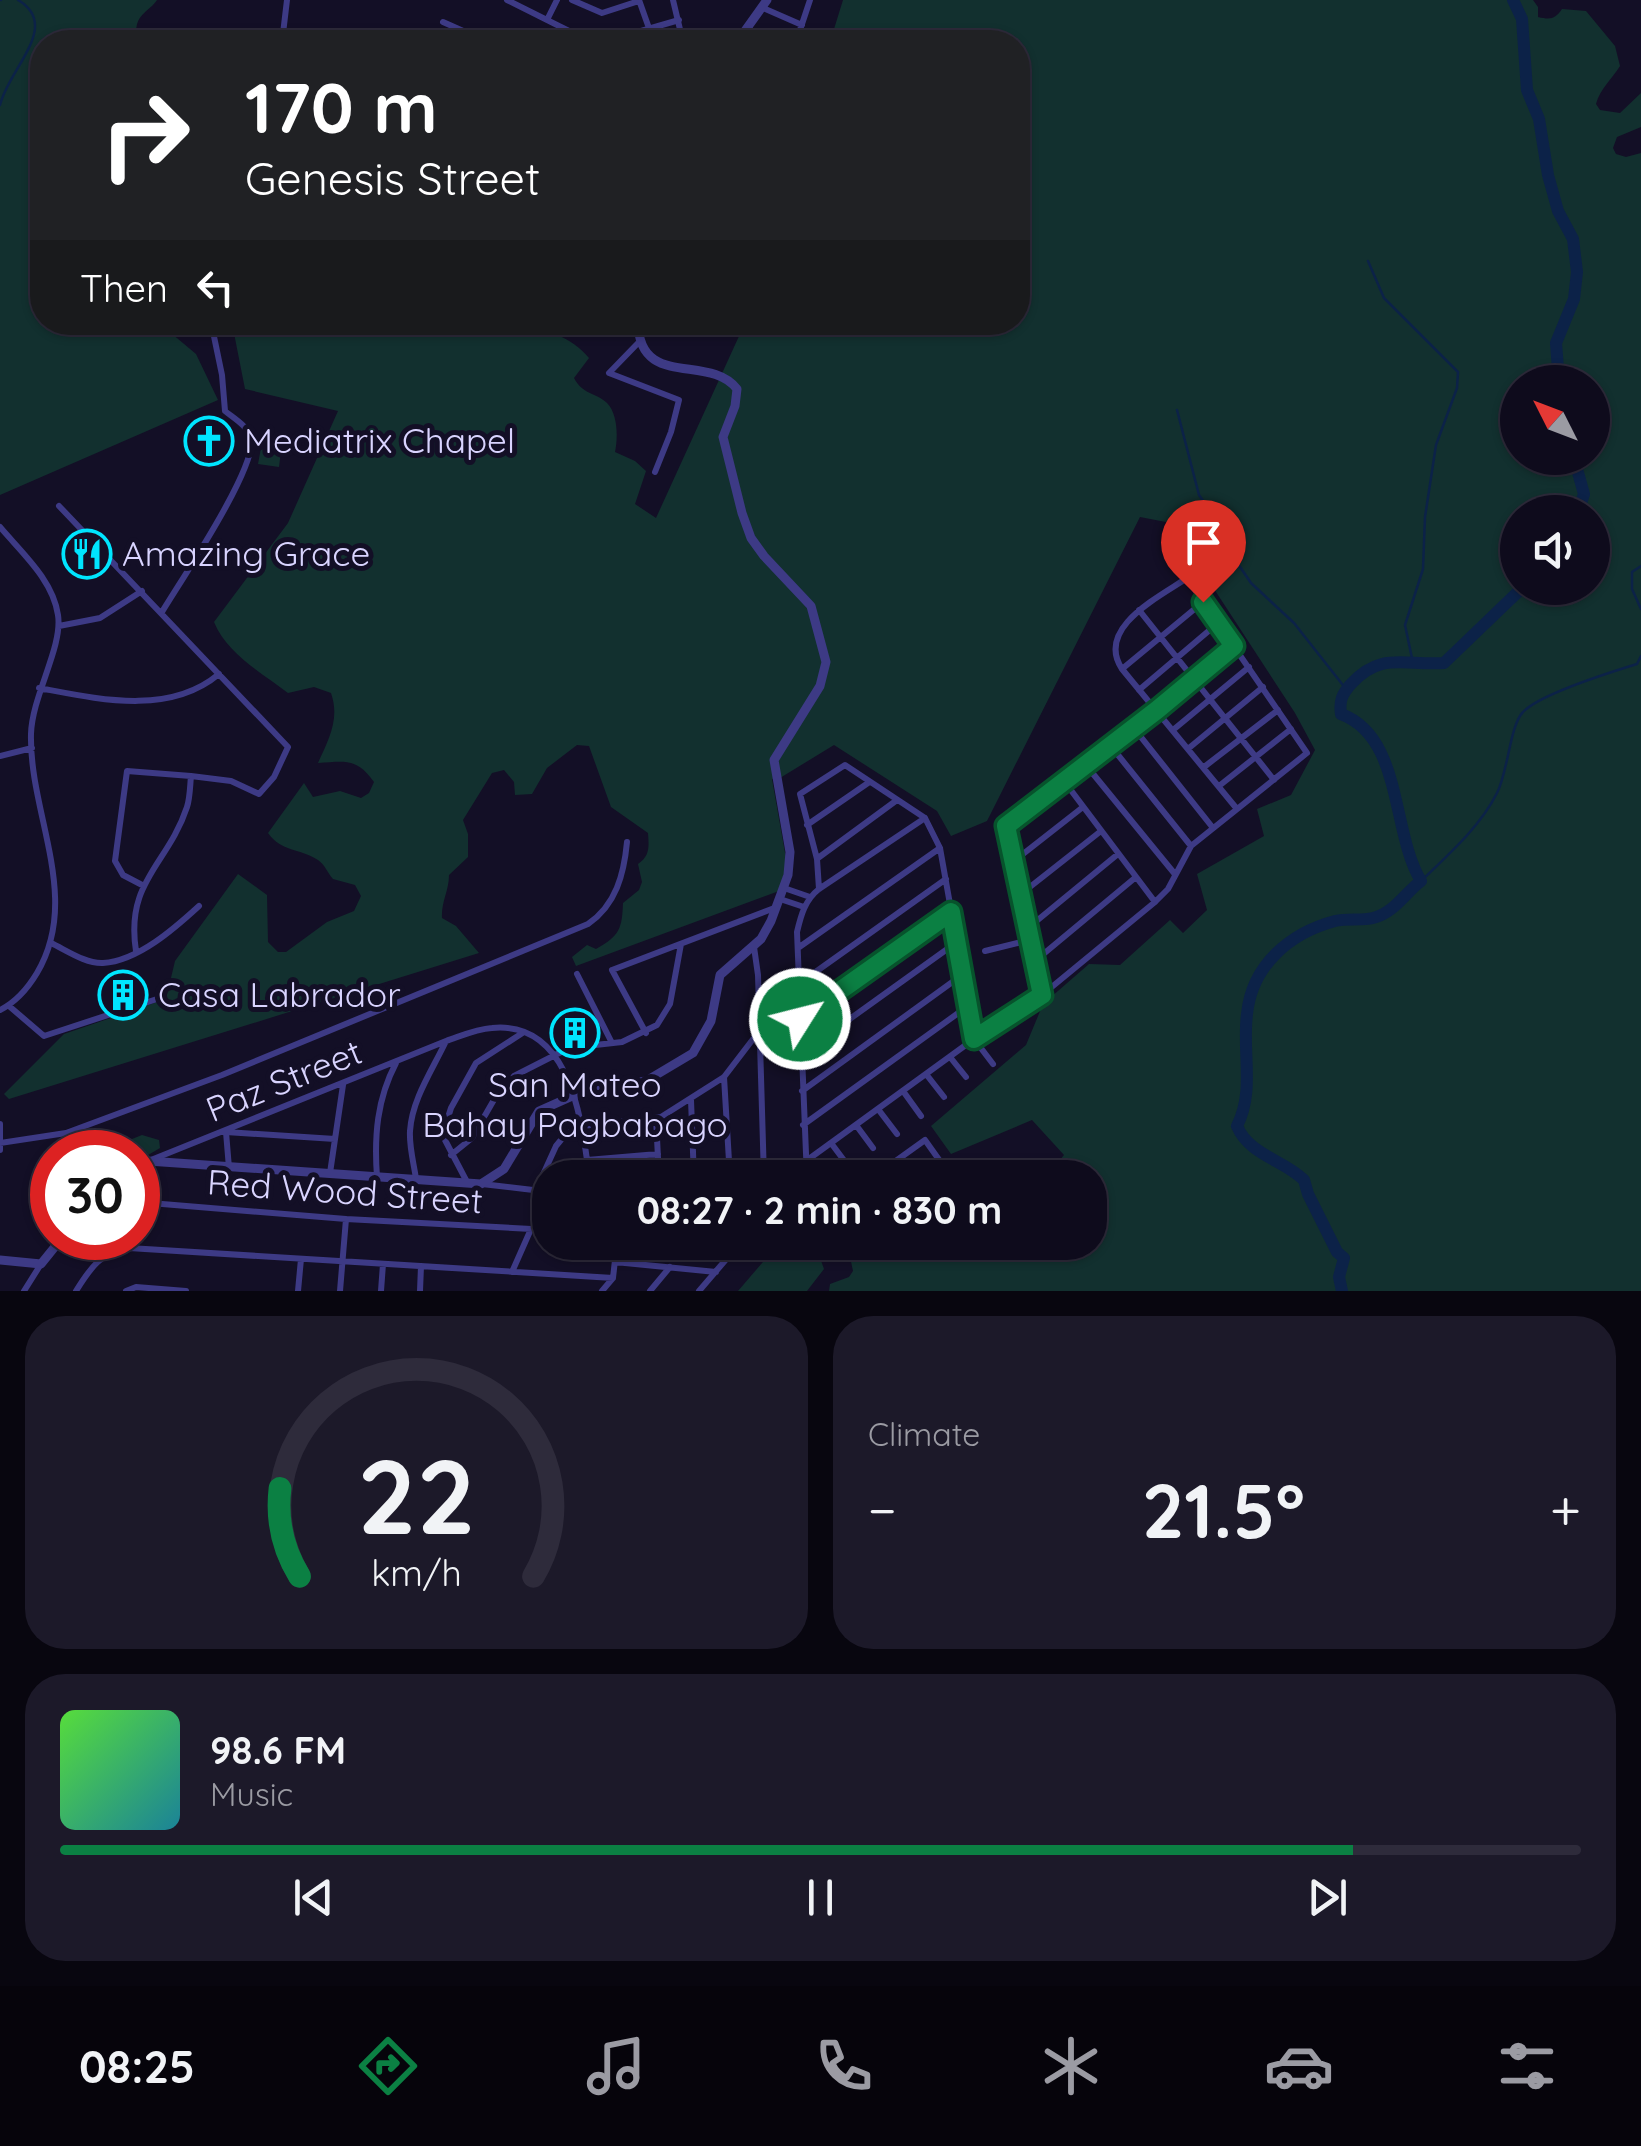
<!DOCTYPE html>
<meta charset="utf-8">
<style>
:root{--surface:#0e0b1c;--page:#1c1929;--text:#f1f3f6;--muted:#9b9ba3;--line:#2e2b3b;--accent:#0b8043}
body{margin:0;font-family:Quicksand,sans-serif;background:var(--page);color:var(--text);height:100vh;display:flex;flex-direction:column;font-size:38px;white-space:nowrap}
*{box-sizing:border-box;margin:0}
p{font-size:32px;color:var(--muted)}
.icon{flex:none;width:55px;height:55px;fill:none;stroke:currentColor;stroke-width:2;stroke-linecap:round;stroke-linejoin:round}
.map{position:relative;height:1291px;overflow:hidden}
.sheet{display:flex;flex-direction:column;gap:25px;padding:25px;background:#08060f;flex:1}
.sheet>*{flex:none}
.banner{position:absolute;left:30px;top:30px;width:1000px;height:305px;border-radius:40px;box-shadow:0 2px 8px #0004,0 0 0 2px var(--line);background:#202124;color:#fff;overflow:hidden}
.needle{width:65px;rotate:312deg}
.tools{position:absolute;left:1500px;top:365px;display:grid;gap:20px}
.tools a{display:grid;place-items:center;width:110px;height:110px;border-radius:50%;background:var(--surface);box-shadow:0 2px 8px #0004,0 0 0 2px var(--line);font-size:50px}
.speed{position:absolute;left:30px;top:1130px;display:flex;gap:20px;font-size:50px;font-weight:700;text-align:center}
.speed>*{display:grid;place-content:center;width:130px;height:130px;border-radius:50%;background:var(--surface);box-shadow:0 2px 8px #0004,0 0 0 2px var(--line);line-height:1}
.speed .limit{border:15px solid #d22;background:#fff;color:#111}
.pin{position:absolute;display:grid;place-items:center;width:85px;height:85px;color:#fff;margin:-102px -42px;border-radius:50% 50% 50% 0;rotate:-45deg;box-shadow:0 0 10px #0007}
.pin .icon{rotate:45deg}
.me{position:absolute;width:110px;margin:-55px;rotate:54deg;stroke-linejoin:round;filter:drop-shadow(0 0 8px #0008)}
.turn{display:flex;align-items:center;gap:35px;height:210px;padding:0 50px;font-size:45px}
.turn .icon{width:130px;height:130px;stroke-width:2.5}
.turn b{display:block;font-size:70px;line-height:85px}
.then{display:flex;align-items:center;height:95px;padding:0 50px;background:#0003;gap:20px;font-size:38px}
.big{font-size:75px;font-weight:800;line-height:1.1}
.sheet .tile{flex:1;display:flex;flex-direction:column;justify-content:center;gap:15px;min-width:0;padding:0 35px;border-radius:40px;background:var(--page)}
.sheet .dial{align-items:center;gap:0}
.dial svg{height:260px;overflow:visible;fill:none;stroke:var(--line);stroke-width:7;stroke-linecap:round;text-anchor:middle}
.dial text{fill:var(--text);stroke:none}
.song{display:flex;align-items:center;gap:30px}
.cover{width:120px;height:120px;border-radius:15px;background:linear-gradient(135deg,hsl(110 70% 55%),hsl(190 70% 35%))}
.played{height:10px;border-radius:5px;background:linear-gradient(90deg,var(--accent) 85%,var(--line) 85%)}
.keys{display:flex;justify-content:space-around;direction:ltr}
.heat{display:flex;justify-content:space-between;align-items:center;font-size:55px;direction:ltr}
.sheet .tiles{flex:1;display:grid;gap:25px;grid-template-columns:1fr 1fr}
.tile:last-child{grid-column:span 2}
.trip{position:absolute;left:532px;top:1160px;width:575px;height:100px;border-radius:40px;background:var(--surface);box-shadow:0 2px 8px #0004,0 0 0 2px var(--line);font-weight:800;line-height:100px;text-align:center}
.tabs{display:flex;height:160px;justify-content:space-around;align-items:center;background:#06040b;color:var(--muted)}
.tabs .icon{width:70px;height:70px}
.tabs .current{color:var(--accent)}
.tabs b{font-size:45px;color:var(--text)}
.map>svg:first-child{display:block}
.green{fill:#12302f;fill-rule:evenodd}
.lines{fill:none;stroke-linecap:round;stroke-linejoin:round}
.stream{stroke:#0c2248;stroke-width:2.5}
.river{stroke:#0c2248;stroke-width:12}
.minor{stroke:#3d3a85;stroke-width:6}
.tertiary{stroke:#3d3a85;stroke-width:9}
.route-casing{stroke:#07532c;stroke-width:25}
.route{stroke:#0b8043;stroke-width:18}
.labels{text-anchor:middle;stroke-width:10;stroke-linejoin:round;paint-order:stroke}
.poi-label{font-size:35px;fill:#d9d4ff;stroke:#130f26;text-anchor:start}
.street-label{font-size:35px;fill:#d9d4ff;stroke:#130f26}
</style>
<div class="map">
<svg width="1641" height="1291" viewBox="0 0 1641 1291">
<rect width="100%" height="100%" fill="#130f26"/>
<path class="green" d="M 0,0 L 157,0 C 149,12 133,15 137,37 L 168,42 L 42,42 L 42,322 L 159,323 L 196,354 L 218,400 L 0,495 Z
M 843,0 L 1533,0 L 1538,7 L 1538,17 C 1551,20 1555,19 1562,9 L 1586,11 L 1615,46 L 1620,66 C 1612,79 1600,89 1596,104 L 1600,110 L 1620,113 L 1641,93 L 1641,127 L 1617,137 L 1613,148 L 1616,154 L 1626,157 L 1641,153 L 1641,1291 L 829,1291 L 830,1284 L 849,1277 L 853,1271 L 847,1243 L 1090,1242 L 1090,1178 L 1046,1177 L 1064,1155 L 1032,1120 L 951,1154 L 931,1126 L 1026,1045 L 1043,1004 L 1089,964 L 1120,965 L 1170,920 L 1183,933 L 1207,910 L 1197,874 L 1264,836 L 1257,809 L 1291,795 L 1315,750 L 1295,713 L 1171,523 L 1140,517 L 987,821 L 951,836 L 937,811 L 834,745 L 780,778 L 772,779 L 787,864 L 779,891 L 576,966 L 572,957 L 587,945 L 596,949 C 620,936 622,928 623,903 L 639,890 L 642,882 L 638,864 C 650,856 649,847 648,833 L 611,807 L 589,746 L 577,745 L 547,768 L 532,794 L 515,795 L 514,782 L 504,770 L 492,773 L 463,820 L 468,834 L 468,857 L 449,875 C 449,891 441,902 442,918 L 456,926 L 479,953 L 9,1099 L 4,1094 L 64,1034 L 166,999 L 175,961 L 238,874 L 267,895 L 268,942 L 278,952 L 286,952 L 327,922 L 354,911 L 361,896 L 355,885 L 333,879 C 327,872 325,865 318,860 C 300,848 281,852 268,833 L 304,783 L 313,797 L 340,791 L 361,798 L 369,793 L 374,782 C 357,758 346,761 318,763 C 329,739 340,719 331,693 L 314,687 L 288,693 C 262,673 227,654 214,622 L 288,523 L 338,411 L 245,389 L 232,323 L 519,323 C 545,329 572,337 589,358 L 574,378 C 583,395 595,392 607,403 C 618,414 618,438 615,452 L 635,461 L 646,471 L 635,504 L 656,518 L 745,323 L 1018,322 L 1018,42 L 830,42 ZM 1518,382 L 1592,382 L 1592,458 L 1518,458 ZM 1518,512 L 1592,512 L 1592,588 L 1518,588 Z
M 264,432 L 283,435 L 279,467 L 258,464 Z
M 142,1135 L 159,1140 L 160,1148 L 138,1161 L 138,1152 L 73,1152 L 84,1148 L 102,1151 Z
M 780,1242 L 820,1243 L 818,1252 L 824,1269 L 807,1291 L 738,1291 Z"/>
<g class="lines">
<path class="stream" d="M 0,0 L 1,0
M 0,105 C 8,69 62,26 18,0
M 1368,261 L 1384,298 L 1458,372 L 1457,388 L 1436,445 L 1425,517 L 1423,569 L 1405,625 L 1413,663
M 1177,410 L 1199,495 L 1228,536 L 1236,561 L 1251,583 L 1294,623 L 1346,689
M 1641,566 L 1632,572 L 1632,589 L 1641,609
M 1421,881 C 1448,855 1480,827 1497,793 C 1508,772 1510,725 1523,712 C 1540,694 1611,672 1637,664 L 1641,656"/>
<path class="river" d="M 1513,0 L 1522,19 L 1527,90 L 1539,119 L 1548,175 L 1558,211 L 1573,239 L 1577,272 L 1574,299 L 1556,343 L 1559,382
M 1574,458 L 1584,494 L 1578,512
M 1342,1291 L 1339,1277 L 1344,1258 L 1337,1252 L 1308,1194 L 1304,1180 C 1284,1160 1249,1155 1237,1126 C 1255,1091 1242,1052 1247,1014 C 1252,965 1290,933 1335,921 C 1348,918 1361,921 1373,918 C 1394,913 1405,893 1421,881 C 1391,832 1403,737 1341,714 C 1339,701 1342,694 1351,684 C 1381,651 1405,666 1444,663 L 1522,588"/>
<path class="minor" d="M 507,0 L 591,42 L 600,42
M 572,0 L 602,13 L 639,1
M 639,0 L 650,31
M 673,0 L 683,42
M 763,8 L 802,25
M 547,20 L 557,0
M 443,22 L 488,42
M 749,28 L 762,42
M 282,42 L 287,0
M 603,42 L 679,20
M 796,42 L 810,0
M 640,341 L 609,373 L 679,400 L 671,432 L 655,472
M 59,506 L 288,747 L 274,777 L 259,794 L 231,781 L 191,776 C 190,786 190,798 187,807 C 168,865 125,881 136,951
M 0,527 C 22,553 53,580 58,615 C 63,647 32,696 31,734 C 29,814 82,897 37,973 C 28,988 16,1002 0,1010
M 1139,610 L 1274,780
M 162,612 C 180,582 257,468 251,439 C 248,426 235,419 225,411 L 222,375 L 211,322
M 59,626 L 100,618 L 142,591
M 1122,669 L 1203,602
M 39,688 C 98,699 169,716 219,674
M 1139,690 L 1218,623
M 1133,727 L 1213,828
M 1173,730 L 1249,667
M 1110,745 L 1191,846
M 1189,748 L 1263,687
M 0,756 L 32,748
M 1085,764 L 1174,873
M 1204,767 L 1278,710
M 1064,781 L 1155,902
M 1219,786 L 1291,729
M 807,825 L 868,783
M 818,858 L 897,800
M 1014,861 L 1083,807
M 144,886 L 123,875 L 115,861 L 127,771 L 191,776
M 784,888 L 810,897
M 819,889 L 817,859 L 800,794 L 845,765 L 925,818 L 940,848 L 974,1039 L 993,1064
M 1021,894 L 1101,831
M 780,899 L 804,907
M 1028,928 L 1118,854
M 51,943 C 66,950 86,964 103,963 C 138,961 175,928 199,906
M 754,947 L 758,975 L 764,1178
M 798,948 L 940,848
M 985,951 L 1030,940
M 1035,961 L 1136,877
M 577,974 L 612,1043
M 800,983 L 946,879
M 1042,995 L 1006,826 L 1234,646
M 9,1006 L 44,1036 L 157,999
M 801,1019 L 951,912
M 646,1033 L 612,970 L 777,907
M 801,1054 L 957,942
M 950,1057 L 966,1077
M 926,1074 L 944,1097
M 724,1077 L 730,1178
M 802,1091 L 962,975
M 903,1091 L 921,1116
M 691,1100 L 694,1178
M 878,1109 L 897,1134
M 656,1118 L 659,1178
M 0,1124 L 0,1150
M 803,1125 L 968,1006
M 856,1125 L 873,1148
M 0,1143 L 66,1133 L 222,1075 L 588,924 C 616,905 624,874 627,842
M 831,1143 L 849,1167
M 451,1155 L 472,1138 L 499,1091 L 514,1076 L 569,1048 L 622,1042 L 657,1025 L 670,1004 L 681,944
M 151,1160 L 446,1041 C 461,1036 476,1029 492,1028 C 564,1021 580,1106 587,1160
M 806,1161 L 974,1039 L 1042,995 L 1155,902 L 1168,889 L 1191,846 L 1307,753 L 1187,578 C 1159,597 1095,628 1122,669 L 1237,809
M 229,1168 L 226,1132 L 335,1139
M 330,1173 L 343,1085
M 377,1177 C 374,1136 377,1099 396,1063
M 582,1178 L 587,1160 L 658,1154
M 807,1178 L 797,932 C 801,915 805,900 819,889 L 925,818
M 872,1178 L 925,1140 L 952,1178
M 416,1179 C 414,1164 409,1147 410,1131 C 412,1099 433,1069 446,1041
M 467,1182 L 445,1140 L 445,1127 L 451,1108 L 476,1063 L 524,1032
M 482,1184 L 550,1192
M 536,1190 L 556,1146 L 565,1135 L 582,1126 L 661,1117 L 724,1077 L 760,1030
M 138,1202 L 346,1219 L 550,1230
M 615,1262 L 716,1272
M 512,1272 L 531,1229
M 24,1291 L 41,1264
M 76,1291 C 89,1270 102,1250 129,1248 L 613,1278
M 126,1291 L 136,1287 L 186,1291
M 298,1291 L 301,1259
M 340,1291 L 346,1219
M 381,1291 L 383,1264
M 420,1291 L 421,1266
M 602,1291 L 613,1278 L 617,1242
M 650,1291 L 670,1267
M 699,1291 L 741,1242"/>
<path class="tertiary" d="M 737,42 L 767,0
M 138,1167 L 148,1161 L 481,1184 L 504,1169 L 539,1111 L 586,1090 L 646,1081 L 693,1053 L 711,1021 L 720,975 L 761,939 L 771,921 L 788,875 L 790,852 L 774,760 L 820,686 L 826,662 L 811,606 L 764,556 L 751,538 L 742,513 L 723,437 L 735,406 L 737,389 C 709,353 639,390 638,322
M 0,1260 L 41,1264 L 62,1238"/>
</g>
<g class="lines">
<g class="route-casing">
<path id="route" d="M 800,1019 L 951,912 L 974,1039 L 1042,995 L 1006,826 L 1157,710 L 1234,646 L 1203,602"/>
</g>
<use href="#route" class="route"/>
</g>
<defs>
<g id="church-ring" transform="scale(2.5)"><circle r="9.5" fill="#130f26" stroke="#00e5ff" stroke-width="1.5"/><path d="M-1.2-6h2.4v3.5h3.3v2.4h-3.3V6h-2.4V-.1h-3.3v-2.4h3.3Z" fill="#00e5ff"/></g>
<g id="restaurant-ring" transform="scale(2.5)"><circle r="9.5" fill="#130f26" stroke="#00e5ff" stroke-width="1.5"/><path d="M-5-6h1v4h1v-4h1v4h1v-4h1v5L-1.5 .5V6h-2V.5L-5-1ZM5-6V6H3V1.5H1.5Q1.5-4 5-6Z" fill="#00e5ff"/></g>
<g id="building-ring" transform="scale(2.5)"><circle r="9.5" fill="#130f26" stroke="#00e5ff" stroke-width="1.5"/><path d="M-4-6H4V6H1V3H-1V6H-4ZM-2.5-4.3h1.7v1.8h-1.7ZM.8-4.3h1.7v1.8H.8ZM-2.5-1h1.7V.8h-1.7ZM.8-1h1.7V.8H.8Z" fill="#00e5ff"/></g>
</defs>
<g fill-rule="evenodd">
<use href="#church-ring" x="209" y="441"/>
<use href="#restaurant-ring" x="87" y="554"/>
<use href="#building-ring" x="123" y="995"/>
<use href="#building-ring" x="575" y="1033"/>
</g>
<g class="labels">
<g class="poi-label">
<text x="244" y="453">Mediatrix Chapel</text>
<text x="122" y="566">Amazing Grace</text>
<text x="158" y="1007">Casa Labrador</text>
<text x="575" y="1097" text-anchor="middle">San Mateo<tspan x="575" dy="40">Bahay Pagbabago</tspan></text>
</g>
<g class="street-label">
<text transform="translate(284 1081) rotate(-22)" y="12">Paz Street</text>
<text transform="translate(345 1192) rotate(4)" y="12">Red Wood Street</text>
</g>
</g>
</svg>
<div class="tools">
<a><svg class="needle" viewBox="-14 -14 28 28"><path d="M0-13l5 13h-10z" fill="#e53935"/><path d="M0 13l5-13h-10z" fill="#9b9ba3"/></svg></a>
<a><svg class="icon" aria-label="sound" viewBox="0 0 24 24"><path d="M4 9h4l5-4v14l-5-4H4zM17 9q2 3 0 6"/></svg></a>
</div>
<div class="speed"><div class="limit">30</div></div>
<div class="pin" style="left:1203px;top:602px;background:#d93025"><svg class="icon" aria-label="arrive" viewBox="0 0 24 24"><path d="M6 21V4h12l-3 4 3 4H6"/></svg></div>
<svg class="me" style="left:800px;top:1019px" viewBox="-20 -20 40 40"><circle r="17" fill="#0b8043" stroke="#fff" stroke-width="3"/><path d="M0-11L8 9 0 5-8 9z" fill="#fff"/></svg>
<div class="trip">08:27 · 2 min · 830 m</div>
<div class="banner">
<div class="turn"><svg class="icon" aria-label="right" viewBox="0 0 24 24"><path d="M7 20v-9h11M14 6l5 5-5 5"/></svg><div><b>170 m</b>Genesis Street</div></div>
<div class="then">Then<svg class="icon" aria-label="left" viewBox="0 0 24 24"><path d="M17 20v-9H6M10 6l-5 5 5 5"/></svg></div>
</div>
</div>
<section class="sheet">
<div class="tiles">
<div class="tile dial"><svg viewBox="0 0 100 80">
<path d="M14 69A42 42 0 1 1 86 69"/>
<path d="M14 69A42 42 0 0 1 8 42" stroke="#0b8043"/>
<text x="50" y="56" font-size="32" font-weight="700">22</text>
<text x="50" y="72" font-size="11">km/h</text>
</svg></div>
<div class="tile"><p>Climate</p>
<div class="heat"><a>−</a><b class="big">21.5°</b><a>+</a></div>
</div>
<div class="tile">
<div class="song"><i class="cover"></i><div><b>98.6 FM</b><p>Music</p></div></div>
<div class="played"></div>
<div class="keys"><svg class="icon" aria-label="previous" viewBox="0 0 24 24"><path d="M18 5L8 12l10 7zM5 5v14"/></svg><svg class="icon" aria-label="pause" viewBox="0 0 24 24"><path d="M8 5v14M16 5v14"/></svg><svg class="icon" aria-label="next" viewBox="0 0 24 24"><path d="M6 5l10 7-10 7zM19 5v14"/></svg></div>
</div>
</div>
</section>
<nav class="tabs">
<b>08:25</b>
<svg class="icon current" aria-label="directions" viewBox="0 0 24 24"><path d="M12 3l9 9-9 9-9-9zM9 14v-3h6M13 9l2 2-2 2"/></svg>
<svg class="icon" aria-label="music" viewBox="0 0 24 24"><path d="M9 18V5l10-2v13"/><circle cx="6" cy="18" r="3"/><circle cx="16" cy="16" r="3"/></svg>
<svg class="icon" aria-label="phone" viewBox="0 0 24 24"><path d="M5 4h4l2 5-3 2q2 4 5 5l2-3 5 2v4C11 20 4 13 5 4z"/></svg>
<svg class="icon" aria-label="climate" viewBox="0 0 24 24"><path d="M12 3v18M4 7l16 10M4 17L20 7"/></svg>
<svg class="icon" aria-label="car" viewBox="0 0 24 24"><path d="M5 17H2v-5l4-1 3-4h7l3 4 3 1v5h-3M9 17h6M6 11h13"/><circle cx="7" cy="17" r="2"/><circle cx="17" cy="17" r="2"/></svg>
<svg class="icon" aria-label="filters" viewBox="0 0 24 24"><path d="M4 7h16M4 17h16"/><circle cx="9" cy="7" r="2"/><circle cx="15" cy="17" r="2"/></svg>
</nav>
